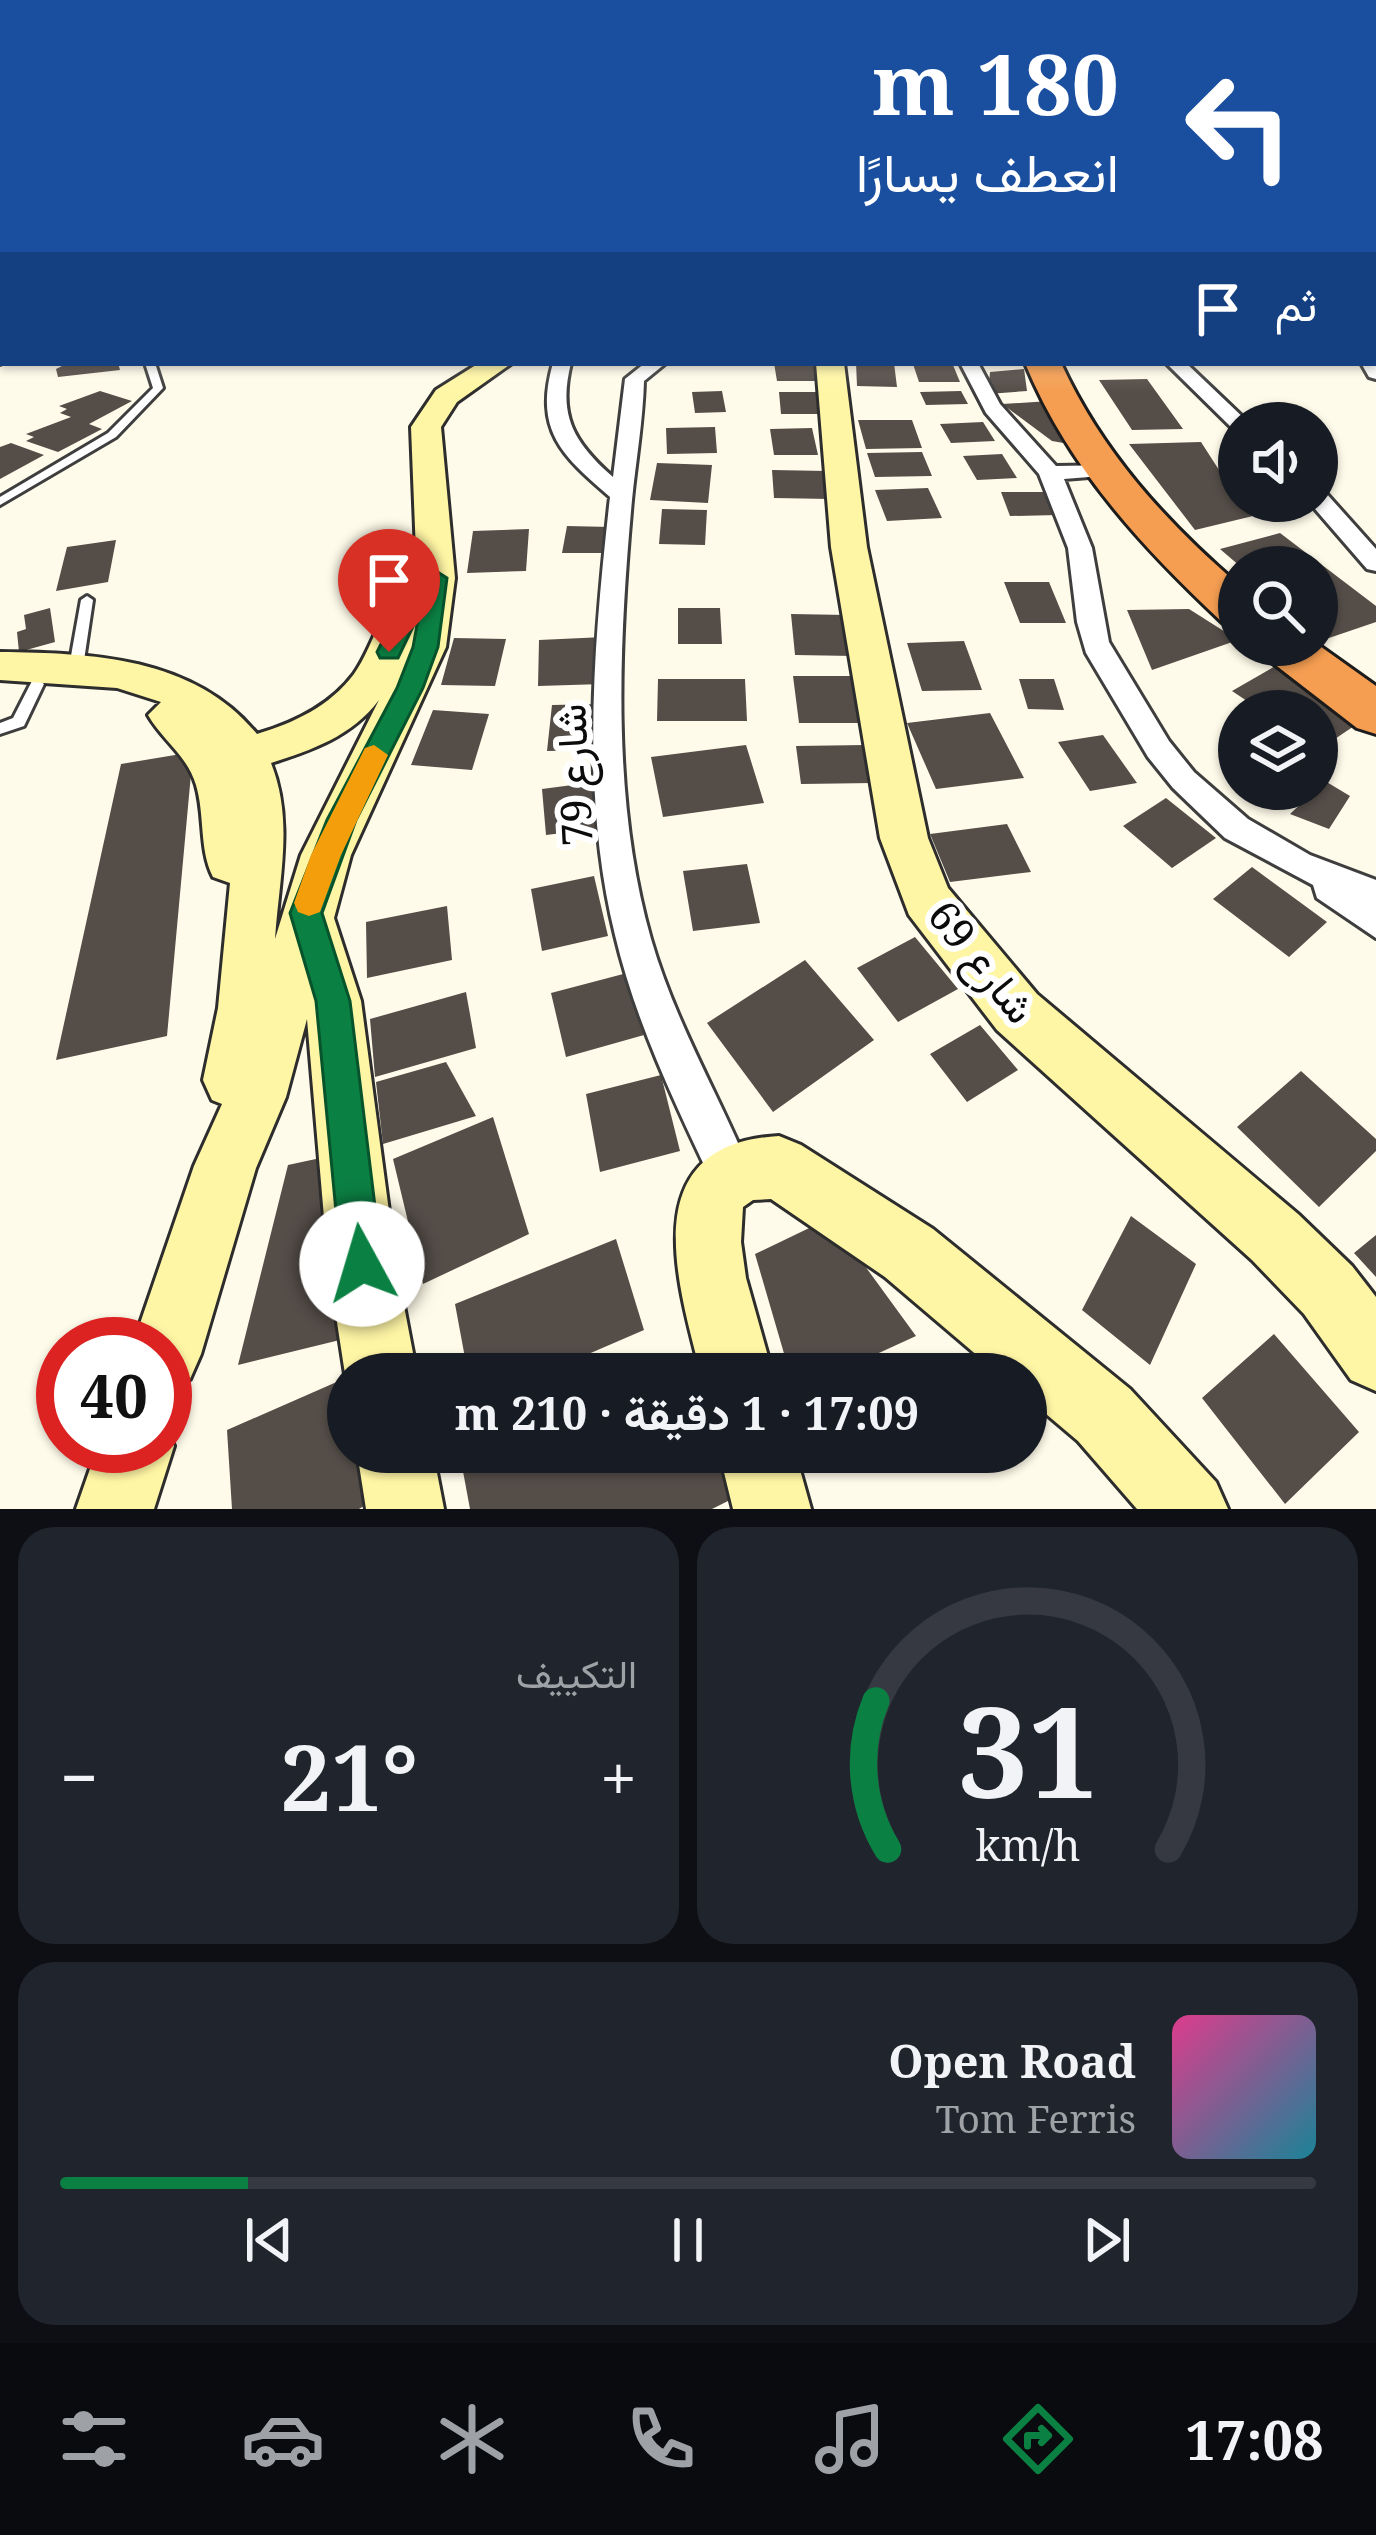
<!DOCTYPE html>
<html lang="ar">
<meta charset="utf-8">
<style>
:root{--surface:#171b24;--page:#20242c;--text:#f1f3f6;--muted:#9ea1a6;--line:#363941;--accent:#0b8043}
body{margin:0;font-family:"Noto Serif",Vazirmatn,serif;background:var(--page);color:var(--text);direction:rtl;height:100vh;display:flex;flex-direction:column;font-size:45px;white-space:nowrap}
*{box-sizing:border-box;margin:0}
p{font-size:39px;color:var(--muted)}
.icon{flex:none;width:66px;height:66px;fill:none;stroke:currentColor;stroke-width:2;stroke-linecap:round;stroke-linejoin:round}
.map{position:relative;height:1509px;overflow:hidden;direction:ltr}
.details{display:flex;flex-direction:column;gap:18px;padding:18px;background:#0d0f14;flex:1}
.details>*{flex:none}
.banner{position:absolute;left:0px;top:0px;width:1377px;height:366px;box-shadow:0 3px 9px #0004;direction:rtl;background:#1a4fa0;color:#fff;overflow:hidden}
.fabs{position:absolute;left:1218px;top:402px;display:grid;gap:24px}
.fabs a{display:grid;place-items:center;width:120px;height:120px;border-radius:50%;background:var(--surface);box-shadow:0 3px 9px #0004;font-size:60px}
.speed{position:absolute;left:36px;top:1317px;display:flex;gap:24px;font-size:60px;font-weight:700;text-align:center}
.speed>*{display:grid;place-content:center;width:156px;height:156px;border-radius:50%;background:var(--surface);box-shadow:0 3px 9px #0004;line-height:1}
.speed .limit{border:18px solid #d22;background:#fff;color:#111}
.pin{position:absolute;display:grid;place-items:center;width:102px;height:102px;color:#fff;margin:-123px -51px;border-radius:50% 50% 50% 0;rotate:-45deg;box-shadow:0 0 12px #0007}
.pin .icon{rotate:45deg}
.me{position:absolute;width:132px;margin:-66px;rotate:354deg;stroke-linejoin:round;filter:drop-shadow(0 0 9px #0008)}
.turn{display:flex;align-items:center;gap:42px;height:252px;padding:0 60px;font-size:54px}
.turn .icon{width:156px;height:156px;stroke-width:2.5}
.turn b{display:block;font-size:84px;line-height:102px}
.then{display:flex;align-items:center;height:114px;padding:0 60px;background:#0003;gap:24px;font-size:45px}
.big{font-size:90px;font-weight:700;line-height:1.1}
.details .widget{flex:1;display:flex;flex-direction:column;justify-content:center;gap:18px;min-width:0;padding:0 42px;border-radius:36px;background:var(--page)}
.details .dial{align-items:center;gap:0}
.dial svg{height:312px;overflow:visible;fill:none;stroke:var(--line);stroke-width:7;stroke-linecap:round;text-anchor:middle}
.dial text{fill:var(--text);stroke:none}
.song{display:flex;align-items:center;gap:36px}
.cover{width:144px;height:144px;border-radius:18px;background:linear-gradient(135deg,hsl(330 70% 55%),hsl(190 70% 35%))}
.played{height:12px;border-radius:6px;background:linear-gradient(90deg,var(--accent) 15%,var(--line) 15%)}
.keys{display:flex;justify-content:space-around;direction:ltr}
.heat{display:flex;justify-content:space-between;align-items:center;font-size:66px;direction:ltr}
.details .tiles{flex:1;display:grid;gap:18px;grid-template-columns:1fr 1fr}
.widget:last-child{grid-column:span 2}
.trip{position:absolute;left:327px;top:1353px;width:720px;height:120px;border-radius:60px;background:var(--surface);box-shadow:0 3px 9px #0004;font-weight:700;line-height:120px;text-align:center;direction:rtl}
.tab-bar{display:flex;height:192px;justify-content:space-around;align-items:center;background:#090b0e;color:var(--muted)}
.tab-bar .icon{width:84px;height:84px}
.tab-bar .current{color:var(--accent)}
.tab-bar b{font-size:54px;color:var(--text)}
.map>svg:first-child{display:block}
.lines{fill:none;stroke-linecap:round;stroke-linejoin:round}
.river{fill:#afdbf6;fill-rule:evenodd}
.building{fill:#544d48}
.lane-casing{stroke:#3e3e3e;stroke-width:6}
.street-casing{stroke:#3e3e3e;stroke-width:6}
.secondary-casing{stroke:#2d2d2d;stroke-width:6}
.highway-casing{stroke:#1c1c1c;stroke-width:6}
.lane{fill:#fff;fill-rule:evenodd}
.street{fill:#fff;fill-rule:evenodd}
.secondary{fill:#fff6a5;fill-rule:evenodd}
.highway{fill:#f59e52;fill-rule:evenodd}
.route{fill:#0b8043;stroke:#07532c;stroke-width:3}
.slow{fill:#f59e0b}
.labels{text-anchor:middle;stroke-width:12;stroke-linejoin:round;paint-order:stroke}
.street-label{font-size:42px;fill:#0b0b0b;stroke:#fff}
</style>
<div class="map">
<svg width="1376" height="1509" viewBox="0 0 1376 1509">
<rect width="100%" height="100%" fill="#fffbea"/>
<g class="lines">
<path class="river" d="M 3,260 L 3,278 L 0,279 L 0,261 Z"/>
</g>
<path class="building" d="M 68,363 L 118,363 L 120,370 L 58,377 L 56,369 Z
M 774,363 L 815,363 L 818,381 L 777,381 Z
M 856,363 L 894,363 L 897,387 L 857,386 Z
M 913,364 L 953,365 L 960,382 L 919,382 Z
M 1024,369 L 1027,391 L 988,394 L 990,372 Z
M 1147,379 L 1183,429 L 1132,430 L 1099,380 Z
M 100,391 L 132,401 L 89,424 L 102,429 L 58,452 L 26,441 L 34,437 L 26,434 L 71,417 L 60,413 L 67,409 L 59,406 Z
M 722,391 L 726,412 L 695,413 L 692,392 Z
M 961,391 L 968,404 L 926,405 L 920,392 Z
M 779,392 L 823,392 L 827,414 L 781,414 Z
M 1050,401 L 1075,445 L 1052,441 L 1002,404 Z
M 858,420 L 912,420 L 922,448 L 866,449 Z
M 983,422 L 995,441 L 951,443 L 940,424 Z
M 715,427 L 717,453 L 667,454 L 666,428 Z
M 812,428 L 818,455 L 774,455 L 770,429 Z
M 1201,442 L 1239,501 L 1253,516 L 1195,530 L 1129,444 Z
M 11,443 L 44,455 L 0,479 L 0,447 Z
M 922,452 L 932,476 L 875,477 L 867,453 Z
M 1002,454 L 1017,478 L 977,480 L 963,456 Z
M 657,463 L 712,465 L 708,503 L 650,500 Z
M 772,470 L 827,471 L 831,499 L 774,498 Z
M 928,488 L 942,518 L 887,521 L 875,490 Z
M 1001,492 L 1046,492 L 1058,515 L 1010,516 Z
M 662,509 L 707,510 L 705,545 L 659,544 Z
M 567,526 L 611,527 L 608,553 L 562,553 Z
M 529,529 L 526,571 L 467,573 L 473,531 Z
M 1280,533 L 1376,606 L 1376,622 L 1329,638 L 1317,628 L 1317,567 L 1241,567 L 1220,549 Z
M 116,540 L 108,582 L 56,591 L 67,547 Z
M 1004,582 L 1049,582 L 1066,623 L 1020,623 Z
M 50,608 L 55,642 L 19,652 L 17,632 L 26,629 L 24,615 Z
M 678,608 L 720,608 L 722,644 L 678,644 Z
M 1189,609 L 1238,640 L 1152,670 L 1127,610 Z
M 791,614 L 847,615 L 854,656 L 795,655 Z
M 604,637 L 603,684 L 538,686 L 539,640 Z
M 454,638 L 506,639 L 495,686 L 441,685 Z
M 964,641 L 982,690 L 922,691 L 907,643 Z
M 1277,665 L 1363,720 L 1317,751 L 1317,711 L 1262,711 L 1232,691 Z
M 793,676 L 865,676 L 874,723 L 799,723 Z
M 658,679 L 745,679 L 747,721 L 657,721 Z
M 1019,679 L 1054,679 L 1064,710 L 1028,709 Z
M 599,704 L 596,750 L 547,751 L 552,705 Z
M 433,710 L 489,714 L 472,770 L 411,765 Z
M 990,713 L 1024,778 L 936,789 L 907,723 Z
M 1103,735 L 1137,783 L 1090,791 L 1058,742 Z
M 746,745 L 764,803 L 663,817 L 651,757 Z
M 865,745 L 873,783 L 801,784 L 796,746 Z
M 193,752 L 167,1036 L 56,1060 L 121,764 Z
M 603,781 L 604,828 L 546,835 L 542,789 Z
M 1325,781 L 1350,796 L 1329,829 L 1290,814 Z
M 1166,798 L 1216,838 L 1172,868 L 1123,826 Z
M 1007,824 L 1031,872 L 950,882 L 930,834 Z
M 747,864 L 760,923 L 693,931 L 683,871 Z
M 1252,867 L 1327,922 L 1289,957 L 1213,899 Z
M 594,876 L 608,936 L 542,951 L 531,889 Z
M 447,906 L 452,960 L 367,978 L 366,922 Z
M 915,937 L 958,989 L 898,1022 L 857,968 Z
M 805,960 L 874,1040 L 773,1112 L 707,1023 Z
M 627,973 L 644,1035 L 566,1057 L 551,993 Z
M 466,992 L 476,1048 L 375,1077 L 370,1019 Z
M 980,1025 L 1018,1070 L 967,1102 L 930,1054 Z
M 446,1062 L 476,1116 L 383,1144 L 376,1082 Z
M 1301,1071 L 1376,1139 L 1376,1151 L 1319,1207 L 1237,1127 Z
M 661,1075 L 680,1151 L 600,1172 L 586,1094 Z
M 493,1117 L 529,1234 L 423,1284 L 393,1159 Z
M 339,1154 L 348,1338 L 238,1365 L 288,1165 Z
M 1131,1216 L 1196,1264 L 1150,1365 L 1082,1310 Z
M 830,1218 L 916,1336 L 833,1374 L 790,1374 L 755,1254 Z
M 1376,1235 L 1376,1277 L 1354,1253 Z
M 616,1239 L 644,1330 L 542,1374 L 468,1374 L 455,1304 Z
M 1274,1334 L 1359,1432 L 1285,1504 L 1202,1398 Z
M 698,1355 L 705,1374 L 658,1374 Z
M 348,1377 L 348,1452 L 371,1452 L 375,1499 L 359,1509 L 232,1509 L 227,1430 Z
M 492,1452 L 732,1452 L 746,1492 L 712,1509 L 470,1509 L 462,1466 Z"/>
<g class="lines">
<g class="lane-casing">
<path id="lane" d="M 0,272 L 3,272 L 3,276 L 0,276 Z
M 145,363 L 155,363 L 163,388 L 116,437 L 0,505 L 0,497 L 108,433 L 153,388 Z
M 87,596 L 93,600 L 83,667 L 76,672 L 69,667 L 81,600 Z
M 37,679 L 44,684 L 24,726 L 0,734 L 0,723 L 13,718 L 32,681 Z"/>
</g>
<g class="street-casing">
<path id="street" d="M 3,183 L 3,191 L 0,192 L 0,184 Z
M 3,291 L 3,305 L 0,306 L 0,292 Z
M 3,351 L 3,363 L 0,364 L 0,352 Z
M 1374,358 L 1376,359 L 1376,379 L 1369,377 L 1361,363 L 1374,363 Z
M 553,363 L 571,363 C 558,415 573,442 613,477 L 625,379 L 645,363 L 666,363 L 644,381 C 643,421 636,460 632,500 C 619,643 611,799 651,939 C 675,1022 719,1095 752,1175 L 746,1190 L 731,1196 L 716,1190 C 677,1108 636,1024 615,935 C 580,793 594,640 610,497 C 561,455 534,430 553,363 Z
M 960,363 L 978,363 L 1000,404 L 1056,466 L 1114,465 L 1114,475 L 1064,479 L 1092,548 L 1109,642 L 1169,741 L 1194,772 L 1248,819 L 1310,855 L 1376,880 L 1376,938 L 1317,898 L 1313,885 L 1225,838 L 1173,788 L 1148,757 L 1086,653 L 1077,622 L 1068,548 L 1039,474 L 986,413 Z
M 1166,363 L 1186,363 L 1249,423 L 1239,423 L 1239,430 L 1232,428 Z
M 1317,490 L 1325,492 L 1376,549 L 1376,571 L 1367,569 L 1309,502 L 1317,501 Z"/>
</g>
<g class="secondary-casing">
<path id="secondary" d="M 1374,194 L 1376,194 L 1376,207 L 1374,207 Z
M 3,242 L 3,257 L 0,258 L 0,243 Z
M 479,363 L 512,363 L 457,402 L 441,427 L 455,578 L 446,647 L 351,855 L 334,918 L 361,1001 L 396,1264 L 417,1374 L 348,1374 L 348,1381 L 345,1374 L 328,1264 L 307,1019 L 286,1097 L 256,1168 L 201,1354 L 190,1379 L 165,1390 L 165,1344 L 133,1344 L 194,1166 L 222,1104 L 212,1100 L 203,1080 L 218,1008 L 230,883 L 213,877 C 199,850 205,815 196,785 C 187,755 163,741 148,715 L 161,702 L 117,688 L 0,680 L 0,652 C 92,653 194,657 257,734 C 294,723 330,706 354,674 C 375,645 384,594 417,578 L 411,427 L 436,390 ZM 379,700 L 301,855 L 275,939 C 279,878 294,821 271,763 C 312,750 352,736 379,700 Z
M 816,363 L 844,363 L 867,547 L 928,838 L 948,888 L 1037,994 L 1298,1214 L 1352,1266 L 1376,1297 L 1376,1391 L 1351,1380 L 1304,1314 L 1252,1260 L 997,1030 L 909,915 L 880,838 L 831,547 Z
M 779,1136 L 801,1145 L 933,1229 L 1130,1389 L 1216,1482 L 1228,1509 L 1137,1509 L 1078,1441 L 1026,1397 L 1026,1374 L 999,1374 L 885,1277 L 771,1199 L 753,1200 L 743,1207 L 741,1242 L 746,1278 L 773,1374 L 701,1374 C 676,1278 635,1144 779,1136 Z
M 165,1425 L 174,1446 L 154,1509 L 76,1509 L 98,1446 L 165,1446 Z
M 357,1452 L 433,1452 L 444,1509 L 366,1509 Z
M 719,1452 L 795,1452 L 811,1509 L 733,1509 Z"/>
</g>
<g class="highway-casing">
<path id="highway" d="M 1025,363 L 1061,363 C 1102,452 1165,521 1239,585 L 1239,627 L 1222,622 C 1141,546 1068,467 1025,363 Z
M 1317,644 L 1376,686 L 1376,734 L 1357,728 L 1265,657 L 1258,645 Z"/>
</g>
<use href="#lane" class="lane"/>
<use href="#street" class="street"/>
<use href="#secondary" class="secondary"/>
<use href="#highway" class="highway"/>
</g>
<linearGradient id="sky" x2="0" y2="1"><stop stop-color="#91c4ee"/><stop offset="0.46" stop-color="#fffdf6"/><stop offset="1" stop-color="#fffdf6" stop-opacity="0"/></linearGradient>
<rect width="1376" height="392" fill="url(#sky)"/>
<path class="route" d="M 436,571 L 447,578 L 438,647 L 423,688 L 356,820 L 322,913 L 350,1001 L 382,1264 L 376,1278 L 362,1284 L 347,1278 L 341,1264 L 316,1001 L 290,913 L 327,820 L 397,688 L 413,647 L 419,614 L 398,658 L 380,658 L 377,652 L 407,592 Z"/>
<path class="slow" d="M 374,745 L 388,755 L 341,855 L 320,912 L 309,916 L 298,912 L 294,903 L 311,855 L 365,748 Z"/>
<g class="labels">
<g class="street-label">
<text transform="translate(574 775) rotate(-93)" y="15">شارع 79</text>
<text transform="translate(982 962) rotate(51)" y="15">شارع 69</text>
</g>
</g>
</svg>
<div class="fabs">
<a><svg class="icon" aria-label="sound" viewBox="0 0 24 24"><path d="M4 9h4l5-4v14l-5-4H4zM17 9q2 3 0 6"/></svg></a>
<a><svg class="icon" aria-label="search" viewBox="0 0 24 24"><circle cx="10" cy="10" r="6"/><path d="M15 15l6 6"/></svg></a>
<a><svg class="icon" aria-label="layers" viewBox="0 0 24 24"><path d="M12 4l9 5-9 5-9-5zM3 14l9 5 9-5"/></svg></a>
</div>
<div class="speed"><div class="limit">40</div></div>
<div class="pin" style="left:389px;top:652px;background:#d93025"><svg class="icon" aria-label="arrive" viewBox="0 0 24 24"><path d="M6 21V4h12l-3 4 3 4H6"/></svg></div>
<svg class="me" style="left:362px;top:1264px" viewBox="-20 -20 40 40"><circle r="19" fill="#fff"/><path d="M0-13L10 11 0 6-10 11z" fill="#0b8043"/></svg>
<div class="trip">17:09 · 1 دقيقة · 210 m</div>
<div class="banner">
<div class="turn"><svg class="icon" aria-label="left" viewBox="0 0 24 24"><path d="M17 20v-9H6M10 6l-5 5 5 5"/></svg><div><b>180 m</b>انعطف يسارًا</div></div>
<div class="then">ثم<svg class="icon" aria-label="arrive" viewBox="0 0 24 24"><path d="M6 21V4h12l-3 4 3 4H6"/></svg></div>
</div>
</div>
<section class="details">
<div class="tiles">
<div class="widget dial"><svg viewBox="0 0 100 80">
<path d="M14 69A42 42 0 1 1 86 69"/>
<path d="M14 69A42 42 0 0 1 11 31" stroke="#0b8043"/>
<text x="50" y="56" font-size="32" font-weight="700">31</text>
<text x="50" y="72" font-size="11">km/h</text>
</svg></div>
<div class="widget"><p>التكييف</p>
<div class="heat"><a>−</a><b class="big">21°</b><a>+</a></div>
</div>
<div class="widget">
<div class="song"><i class="cover"></i><div><b>Open Road</b><p>Tom Ferris</p></div></div>
<div class="played"></div>
<div class="keys"><svg class="icon" aria-label="previous" viewBox="0 0 24 24"><path d="M18 5L8 12l10 7zM5 5v14"/></svg><svg class="icon" aria-label="pause" viewBox="0 0 24 24"><path d="M8 5v14M16 5v14"/></svg><svg class="icon" aria-label="next" viewBox="0 0 24 24"><path d="M6 5l10 7-10 7zM19 5v14"/></svg></div>
</div>
</div>
</section>
<nav class="tab-bar">
<b>17:08</b>
<svg class="icon current" aria-label="directions" viewBox="0 0 24 24"><path d="M12 3l9 9-9 9-9-9zM9 14v-3h6M13 9l2 2-2 2"/></svg>
<svg class="icon" aria-label="music" viewBox="0 0 24 24"><path d="M9 18V5l10-2v13"/><circle cx="6" cy="18" r="3"/><circle cx="16" cy="16" r="3"/></svg>
<svg class="icon" aria-label="phone" viewBox="0 0 24 24"><path d="M5 4h4l2 5-3 2q2 4 5 5l2-3 5 2v4C11 20 4 13 5 4z"/></svg>
<svg class="icon" aria-label="climate" viewBox="0 0 24 24"><path d="M12 3v18M4 7l16 10M4 17L20 7"/></svg>
<svg class="icon" aria-label="car" viewBox="0 0 24 24"><path d="M5 17H2v-5l4-1 3-4h7l3 4 3 1v5h-3M9 17h6M6 11h13"/><circle cx="7" cy="17" r="2"/><circle cx="17" cy="17" r="2"/></svg>
<svg class="icon" aria-label="filters" viewBox="0 0 24 24"><path d="M4 7h16M4 17h16"/><circle cx="9" cy="7" r="2"/><circle cx="15" cy="17" r="2"/></svg>
</nav>
